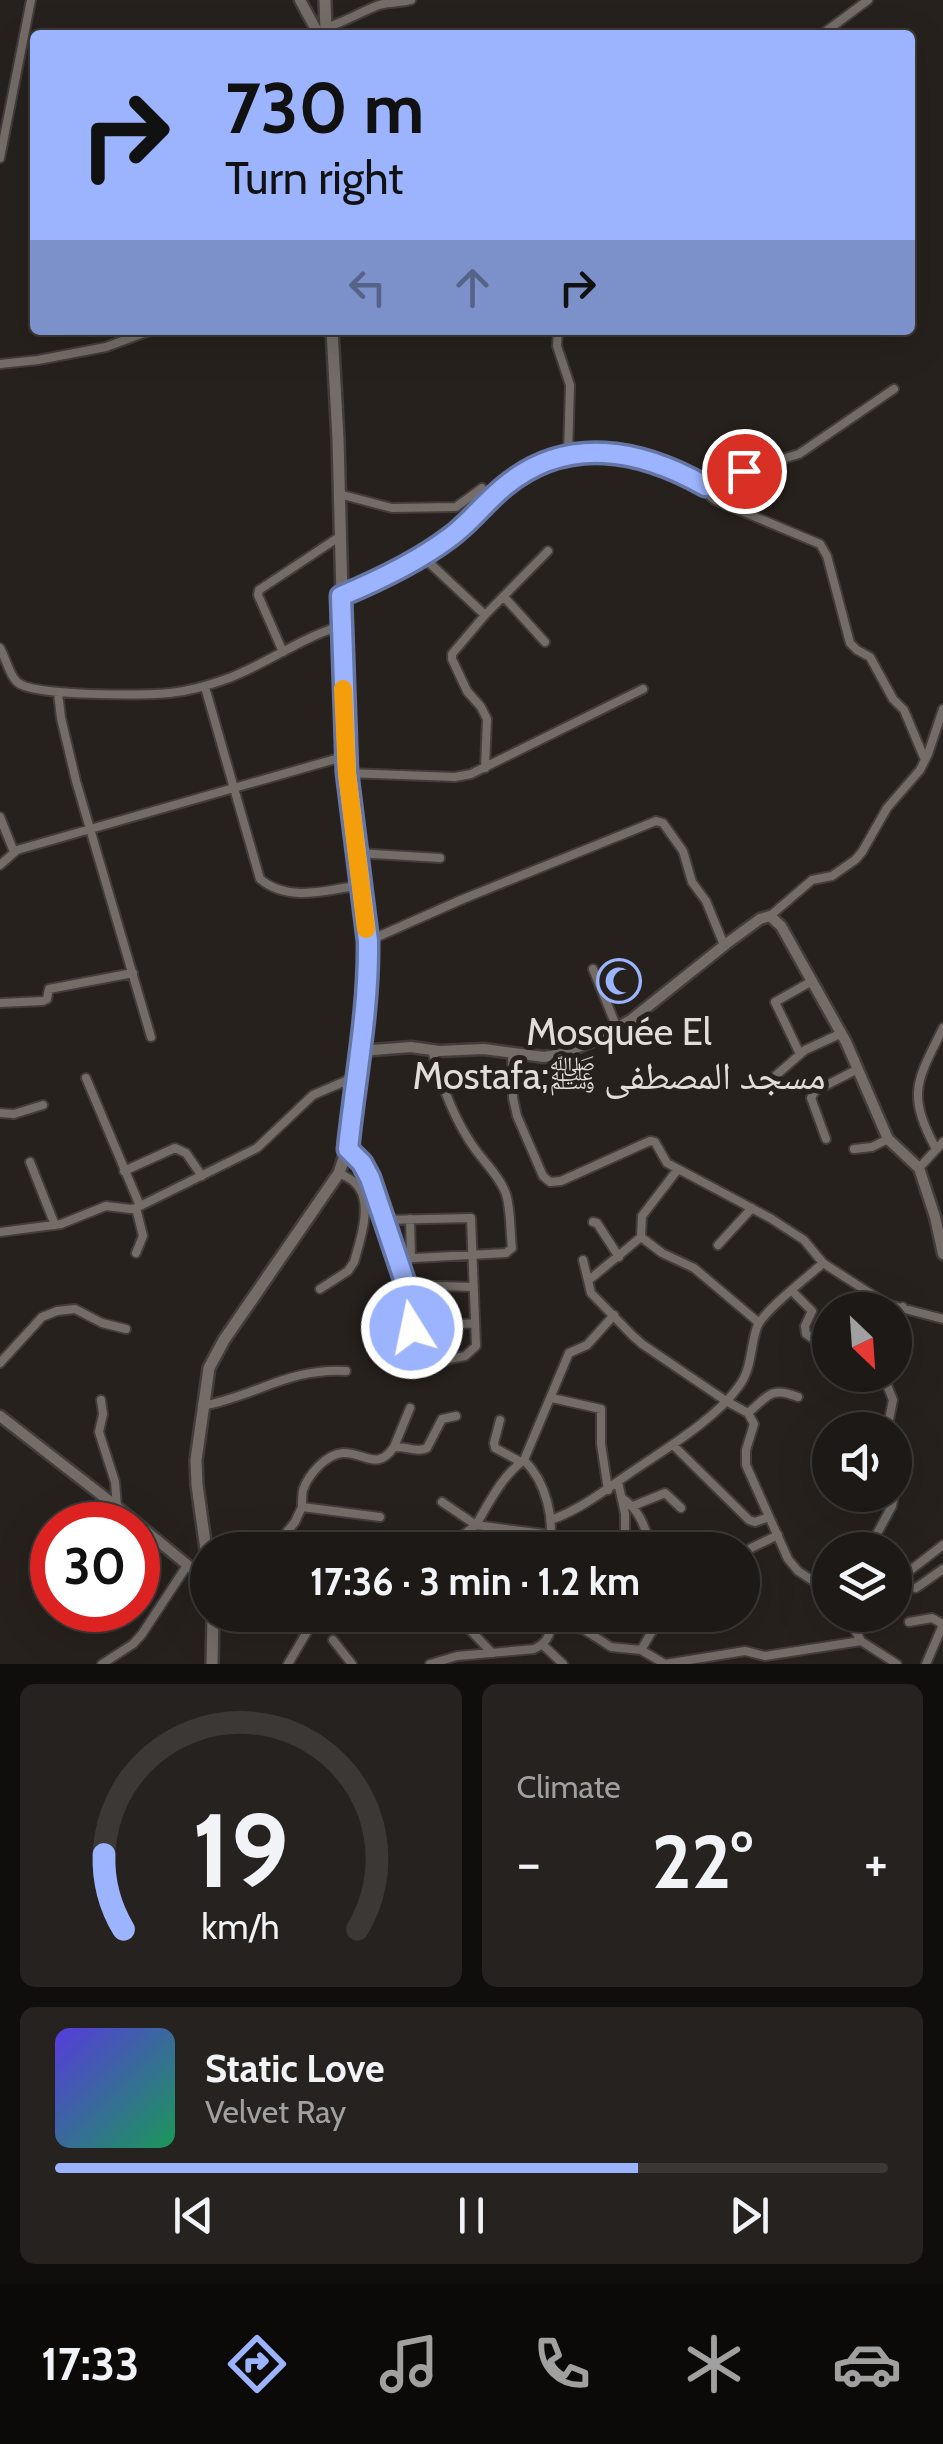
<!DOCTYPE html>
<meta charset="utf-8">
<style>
:root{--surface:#1d1916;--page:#25221f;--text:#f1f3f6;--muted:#a0a0a1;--line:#3b3835;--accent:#9cb4fd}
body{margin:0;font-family:Cabin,"Noto Naskh Arabic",sans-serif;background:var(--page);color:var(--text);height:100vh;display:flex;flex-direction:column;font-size:38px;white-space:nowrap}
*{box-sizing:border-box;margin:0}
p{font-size:32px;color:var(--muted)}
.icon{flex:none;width:55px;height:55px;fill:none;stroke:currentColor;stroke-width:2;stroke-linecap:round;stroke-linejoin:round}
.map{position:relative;height:1664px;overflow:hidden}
.details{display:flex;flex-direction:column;gap:20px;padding:20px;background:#100e0c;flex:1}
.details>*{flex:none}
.top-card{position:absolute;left:30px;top:30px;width:885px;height:305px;border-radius:10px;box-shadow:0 10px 40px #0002,0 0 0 2px var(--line);background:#9cb4fd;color:#111;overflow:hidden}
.needle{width:65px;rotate:155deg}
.fabs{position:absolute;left:812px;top:1292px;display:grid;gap:20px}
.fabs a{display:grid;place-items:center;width:100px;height:100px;border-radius:50%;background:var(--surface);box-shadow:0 10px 40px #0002,0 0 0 2px var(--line);font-size:50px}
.speed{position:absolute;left:30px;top:1502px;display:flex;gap:20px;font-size:50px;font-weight:700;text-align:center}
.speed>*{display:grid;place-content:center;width:130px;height:130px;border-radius:50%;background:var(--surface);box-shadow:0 10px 40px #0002,0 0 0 2px var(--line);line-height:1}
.speed .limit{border:15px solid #d22;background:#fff;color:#111}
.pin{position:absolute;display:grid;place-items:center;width:85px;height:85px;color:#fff;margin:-42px;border:5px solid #fff;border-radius:50%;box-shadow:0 2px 10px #0007}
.me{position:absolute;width:110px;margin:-55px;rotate:350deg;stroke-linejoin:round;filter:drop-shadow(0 0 8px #0008)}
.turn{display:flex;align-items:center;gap:35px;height:210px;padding:0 30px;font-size:45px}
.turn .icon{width:130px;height:130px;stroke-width:2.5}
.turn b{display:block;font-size:70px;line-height:85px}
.lanes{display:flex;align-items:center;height:95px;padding:0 30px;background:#0003;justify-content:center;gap:50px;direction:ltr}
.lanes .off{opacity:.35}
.big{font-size:75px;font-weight:700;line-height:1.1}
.details .widget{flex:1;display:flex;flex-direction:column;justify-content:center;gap:15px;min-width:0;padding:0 35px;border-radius:15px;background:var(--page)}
.details .dial{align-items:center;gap:0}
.dial svg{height:260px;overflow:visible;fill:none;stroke:var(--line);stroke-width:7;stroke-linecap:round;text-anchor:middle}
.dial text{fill:var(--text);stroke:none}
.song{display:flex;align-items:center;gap:30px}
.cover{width:120px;height:120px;border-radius:15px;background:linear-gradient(135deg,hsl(250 70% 55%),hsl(150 70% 35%))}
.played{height:10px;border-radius:5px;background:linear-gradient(90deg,var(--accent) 70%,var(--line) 70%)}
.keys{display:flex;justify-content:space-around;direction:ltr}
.heat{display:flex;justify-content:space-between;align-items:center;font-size:55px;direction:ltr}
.details .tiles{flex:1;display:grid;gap:20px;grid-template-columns:1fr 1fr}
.widget:last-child{grid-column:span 2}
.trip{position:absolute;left:190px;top:1532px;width:570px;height:100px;border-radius:50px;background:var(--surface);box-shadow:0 10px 40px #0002,0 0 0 2px var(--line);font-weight:700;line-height:100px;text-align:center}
.dock{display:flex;height:160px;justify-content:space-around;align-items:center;background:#0c0a09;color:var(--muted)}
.dock .icon{width:70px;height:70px}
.dock .active{color:var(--accent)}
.dock b{font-size:45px;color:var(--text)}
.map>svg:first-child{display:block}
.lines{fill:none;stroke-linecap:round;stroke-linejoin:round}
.minor-casing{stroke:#423d3a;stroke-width:12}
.tertiary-casing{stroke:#423d3a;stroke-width:15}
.secondary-casing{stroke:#423d3a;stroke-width:16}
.minor{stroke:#746c67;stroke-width:8}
.tertiary{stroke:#746c67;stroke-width:10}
.secondary{stroke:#746c67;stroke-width:11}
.route-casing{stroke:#6575a4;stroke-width:25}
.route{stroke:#9cb4fd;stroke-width:18}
.slow{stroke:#f59e0b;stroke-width:18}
.labels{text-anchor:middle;stroke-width:10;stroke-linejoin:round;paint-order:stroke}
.poi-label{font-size:38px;fill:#e2ddda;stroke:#27211d}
</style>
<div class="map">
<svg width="943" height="1664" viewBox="0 0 943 1664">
<rect width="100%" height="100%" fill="#27211d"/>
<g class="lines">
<g class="minor-casing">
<path id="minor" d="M 325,28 C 345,22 360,12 379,5 C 389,2 401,3 411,0
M 821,35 L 868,0
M 0,158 L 31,0
M 558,330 L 557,346 L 570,385 L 568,454
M 0,364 L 38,360 L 106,347 L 152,330
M 705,486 L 716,479 L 799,454 L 894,389
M 339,494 L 392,508 L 456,507 L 482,488
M 421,555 L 485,615
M 341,596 L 368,584 L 450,537 L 505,485 L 537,466 L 568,454 L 599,451 L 617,453 L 684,474 L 705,486 L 711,497 L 715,500 L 820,544 L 827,556 L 850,643 L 857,650 L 870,657 L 893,699 L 904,710 L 925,760
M 505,598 L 545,642
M 0,648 C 6,658 9,675 17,682 C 33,697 145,695 170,693 C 190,691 210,685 229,678 C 268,663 302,637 341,626
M 283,652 L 258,595 L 259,590 L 339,537
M 205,687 L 260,879 C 289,903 327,890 361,885
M 58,693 L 61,718 L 76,781 L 151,1037
M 485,768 L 487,719 L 481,707 L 467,691 L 452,659 L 452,654 L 485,615 L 548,551
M 347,773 L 455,777 L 471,774 L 643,689
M 0,817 L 14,852
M 357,853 L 440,858
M 0,865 L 17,850 L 346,756
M 770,916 L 812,880 L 832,876 L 855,860 L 862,852 L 887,808 L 920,770 L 928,754 L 943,709
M 368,941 L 463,899 L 656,821 L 663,823 L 683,851 L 692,882 L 706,901 L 724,945
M 593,969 L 617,1028
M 0,1003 L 43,1001 L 47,999 L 49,989 L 133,973
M 512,1053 L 513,1098 L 517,1116 L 543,1176 L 550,1182 L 561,1181 L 650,1141 L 655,1142 L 667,1163 L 770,1218 L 804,1240 L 823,1263 L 879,1299 L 886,1304 L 943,1319
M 800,1054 L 775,1002 L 812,981
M 774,1077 L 805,1050 L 842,1033
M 86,1078 L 140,1206
M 0,1113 L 14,1114 L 43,1105
M 826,1139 L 811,1098 L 815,1091 L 858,1069
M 347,1149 C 375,1169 379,1209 389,1239 C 394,1254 401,1268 405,1283 C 410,1306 408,1349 429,1363 L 465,1356 L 476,1346 L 471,1218 L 384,1220
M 854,1149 L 872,1147 L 888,1139
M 936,1149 C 906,1093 917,1081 943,1028
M 30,1162 L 55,1225
M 919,1168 L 943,1142
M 124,1171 L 175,1148 L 186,1153 L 202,1176
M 136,1208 L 143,1236 L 136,1253
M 410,1219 L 411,1258
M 593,1222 L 597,1223 L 619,1257
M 0,1232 L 61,1224 L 106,1206 L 131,1209 L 136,1208 L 257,1148 L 313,1095 L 355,1077
M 641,1237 L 662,1253 L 694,1268 L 758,1322
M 718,1245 L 752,1208
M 397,1259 L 506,1253 L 512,1248 C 510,1231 511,1210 506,1194 C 500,1177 485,1163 475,1149 C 454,1120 441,1084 432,1050
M 583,1260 L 591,1293 L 632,1335 L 642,1344 L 726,1401 L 748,1413 L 754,1424 L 746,1450 L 746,1465 L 788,1559 L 798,1571 L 830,1592
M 589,1280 L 641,1237 L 642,1216 L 678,1169
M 405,1285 L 473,1287
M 320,1289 L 348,1271 L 354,1262 C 360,1241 375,1199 354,1182 C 350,1178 344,1176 339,1173
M 792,1291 L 812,1311 L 805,1326 L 806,1334 L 821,1344 L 830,1339
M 895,1322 L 903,1307
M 412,1328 L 475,1323
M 0,1363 L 42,1317 L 57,1311 L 75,1309 L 102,1323 L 126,1329
M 883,1375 L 893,1400 L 887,1430
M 552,1398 L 601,1409 L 601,1444 L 608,1490
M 101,1400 L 103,1414 L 99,1432 L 115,1482 L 117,1507
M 202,1406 C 256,1396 288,1368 346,1371
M 748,1413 C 768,1396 771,1386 798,1397
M 500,1420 L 494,1443 L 495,1448 L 521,1462
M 673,1445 L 749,1520 L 755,1522 L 769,1517
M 394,1447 L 410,1408
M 895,1467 L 895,1469
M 820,1480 L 830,1475
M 618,1482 L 625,1514 L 625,1550
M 622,1498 C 641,1511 645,1528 652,1550
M 442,1502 L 476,1525 C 490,1501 502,1476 524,1460
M 633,1506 L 665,1493 L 681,1508
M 302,1507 C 302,1506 302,1491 303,1490 C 308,1475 326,1454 343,1453 C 364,1452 377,1472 394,1447 C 405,1446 418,1453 427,1448 L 442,1419 L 456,1416
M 551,1520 C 581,1509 604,1491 630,1473 C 665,1449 715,1420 739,1386 C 752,1369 750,1347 757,1327 C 763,1311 809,1276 823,1263
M 109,1525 L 124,1514
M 272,1550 L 295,1522 L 302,1507 L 380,1517
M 443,1550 L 476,1525 L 552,1535
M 548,1550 C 556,1520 546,1482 524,1460 L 569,1353 L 587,1345 L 614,1315
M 868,1550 L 892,1506 L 894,1495
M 742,1557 L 751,1548 L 778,1535
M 52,1565 L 44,1577 L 52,1589
M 899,1579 L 943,1545
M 916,1588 L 943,1569
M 456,1615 L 492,1653
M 847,1615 L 861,1641 L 897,1664
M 909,1622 L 932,1618 L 941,1623 L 942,1627 L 926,1664
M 551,1623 L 583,1629 L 611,1647 L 641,1650 L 665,1664 L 745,1651 L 765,1656 L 861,1641
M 333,1640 L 352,1664
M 543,1645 L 563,1664
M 641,1650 L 654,1628 L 671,1615
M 102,1664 L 133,1644 L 142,1634 L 188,1564
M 288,1664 L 317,1615
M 430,1664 L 457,1656 L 534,1649 C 549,1642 554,1630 547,1615"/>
</g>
<g class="tertiary-casing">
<path id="tertiary" d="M 300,0 L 319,35
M 360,1051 L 411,1047 L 439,1051 L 484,1049 L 544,1057 L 562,1054 L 595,1040 L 631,1020 L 726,944 L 760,919 L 770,916 L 781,926 L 846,1042 L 888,1139 L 919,1168 L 935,1217 L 943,1254
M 0,1416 L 117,1507 L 208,1582"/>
</g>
<g class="secondary-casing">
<path id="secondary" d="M 325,0 L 326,35
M 208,1564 L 197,1485 L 196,1460 L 209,1368 L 224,1340 L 339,1173 L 347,1149 L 355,1077 L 366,1013 L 368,966 L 368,941 L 346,756 L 338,439 L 332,330
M 212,1664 L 213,1615"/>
</g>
<use href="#minor" class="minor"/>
<use href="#tertiary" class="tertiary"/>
<use href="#secondary" class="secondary"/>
</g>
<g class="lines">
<g class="route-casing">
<path id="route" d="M 412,1328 L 406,1285 L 370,1178 L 362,1163 L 348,1149 C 355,1080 369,1011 368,941 L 347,773 L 341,596 C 377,581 417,562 449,538 C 470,523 485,502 505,486 C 567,435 640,449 705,486 L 716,479 L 744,471"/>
</g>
<use href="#route" class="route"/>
<path class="slow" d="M 343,689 L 347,773 L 366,929"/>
</g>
<defs>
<g id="mosque-ring" transform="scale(2.25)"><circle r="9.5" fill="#27211d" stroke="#9cb4fd" stroke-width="1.5"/><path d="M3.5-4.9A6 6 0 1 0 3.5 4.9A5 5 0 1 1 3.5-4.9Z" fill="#9cb4fd"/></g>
</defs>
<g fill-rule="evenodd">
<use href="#mosque-ring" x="619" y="981"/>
</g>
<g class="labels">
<g class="poi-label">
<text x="619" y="1045">Mosquée El<tspan x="619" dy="44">Mostafa;مسجد المصطفى ﷺ</tspan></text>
</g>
</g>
</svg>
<div class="fabs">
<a><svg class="needle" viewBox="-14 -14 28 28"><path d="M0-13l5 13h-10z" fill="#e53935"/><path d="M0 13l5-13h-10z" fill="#a0a0a1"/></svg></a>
<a><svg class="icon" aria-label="sound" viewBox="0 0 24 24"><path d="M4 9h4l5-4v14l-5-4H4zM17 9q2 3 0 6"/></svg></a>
<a><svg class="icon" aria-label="layers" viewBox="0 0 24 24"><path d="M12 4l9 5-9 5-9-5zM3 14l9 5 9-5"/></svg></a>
</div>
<div class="speed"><div class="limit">30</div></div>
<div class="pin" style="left:744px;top:471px;background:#d93025"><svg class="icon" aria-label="arrive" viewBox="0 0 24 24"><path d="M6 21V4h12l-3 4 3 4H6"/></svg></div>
<svg class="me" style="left:412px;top:1328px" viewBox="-20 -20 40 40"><circle r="17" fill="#9cb4fd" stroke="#fff" stroke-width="3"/><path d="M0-11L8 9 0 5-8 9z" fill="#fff"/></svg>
<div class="trip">17:36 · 3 min · 1.2 km</div>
<div class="top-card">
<div class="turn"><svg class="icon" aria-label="right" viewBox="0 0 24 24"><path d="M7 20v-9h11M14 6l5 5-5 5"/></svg><div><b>730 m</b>Turn right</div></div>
<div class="lanes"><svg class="icon off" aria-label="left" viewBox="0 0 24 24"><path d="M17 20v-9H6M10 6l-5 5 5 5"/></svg><svg class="icon off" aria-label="ahead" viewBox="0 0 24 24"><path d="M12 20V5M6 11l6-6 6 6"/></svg><svg class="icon" aria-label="right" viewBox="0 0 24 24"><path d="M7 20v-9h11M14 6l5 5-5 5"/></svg></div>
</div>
</div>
<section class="details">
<div class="tiles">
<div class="widget dial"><svg viewBox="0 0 100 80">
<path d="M14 69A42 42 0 1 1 86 69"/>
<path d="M14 69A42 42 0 0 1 8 46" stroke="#9cb4fd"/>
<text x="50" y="56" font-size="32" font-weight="700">19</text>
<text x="50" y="72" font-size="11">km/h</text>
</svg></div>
<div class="widget"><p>Climate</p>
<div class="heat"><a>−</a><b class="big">22°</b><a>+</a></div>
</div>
<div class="widget">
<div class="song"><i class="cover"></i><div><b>Static Love</b><p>Velvet Ray</p></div></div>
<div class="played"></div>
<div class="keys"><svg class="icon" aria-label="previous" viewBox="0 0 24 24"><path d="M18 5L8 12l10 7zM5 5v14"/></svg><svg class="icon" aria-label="pause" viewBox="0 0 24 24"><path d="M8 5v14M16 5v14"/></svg><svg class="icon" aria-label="next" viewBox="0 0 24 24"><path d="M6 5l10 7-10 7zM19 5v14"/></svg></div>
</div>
</div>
</section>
<nav class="dock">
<b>17:33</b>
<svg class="icon active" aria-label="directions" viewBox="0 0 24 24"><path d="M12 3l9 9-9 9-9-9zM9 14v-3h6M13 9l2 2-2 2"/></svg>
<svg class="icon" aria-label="music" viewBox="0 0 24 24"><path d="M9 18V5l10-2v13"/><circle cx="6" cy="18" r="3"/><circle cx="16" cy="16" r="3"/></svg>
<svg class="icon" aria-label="phone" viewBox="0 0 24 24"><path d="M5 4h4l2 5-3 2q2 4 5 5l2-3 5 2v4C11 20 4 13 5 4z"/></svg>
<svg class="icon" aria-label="climate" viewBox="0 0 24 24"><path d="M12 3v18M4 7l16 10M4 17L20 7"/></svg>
<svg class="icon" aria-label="car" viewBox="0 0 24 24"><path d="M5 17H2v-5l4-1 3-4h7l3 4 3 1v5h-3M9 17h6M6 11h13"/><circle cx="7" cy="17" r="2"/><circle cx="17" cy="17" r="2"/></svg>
</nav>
